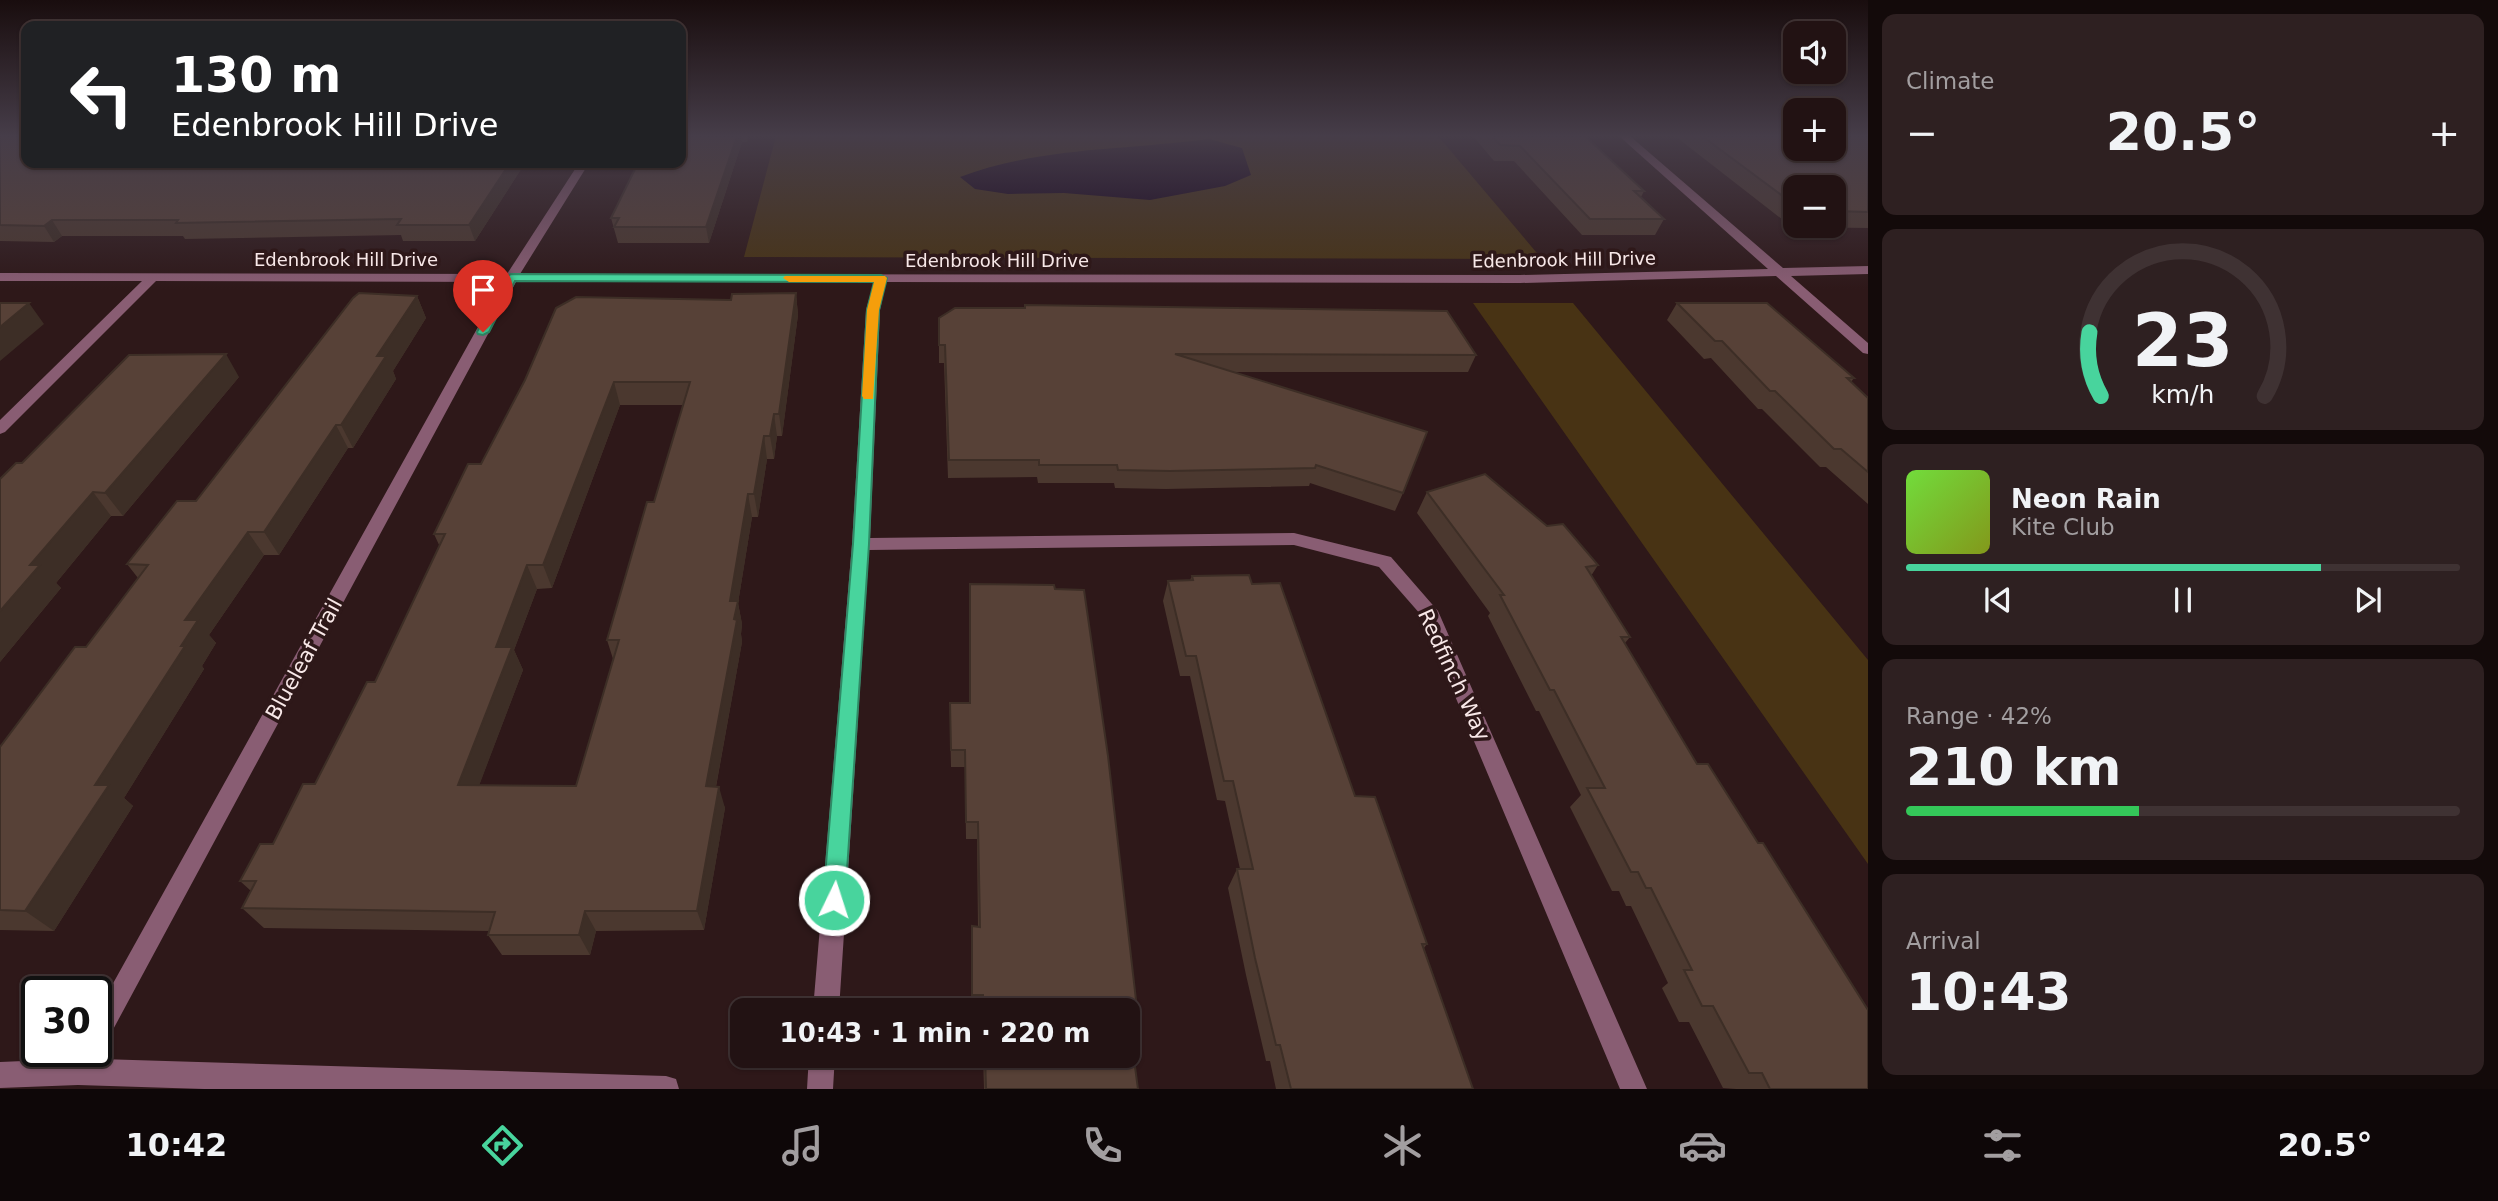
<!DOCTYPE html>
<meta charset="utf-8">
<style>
:root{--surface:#221213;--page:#2e2021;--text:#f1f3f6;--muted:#a29ea0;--line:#3f3233;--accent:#48d49d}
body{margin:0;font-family:"DejaVu Sans",sans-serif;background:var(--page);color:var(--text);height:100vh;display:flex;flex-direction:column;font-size:26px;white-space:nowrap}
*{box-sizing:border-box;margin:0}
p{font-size:23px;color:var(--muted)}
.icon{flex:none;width:38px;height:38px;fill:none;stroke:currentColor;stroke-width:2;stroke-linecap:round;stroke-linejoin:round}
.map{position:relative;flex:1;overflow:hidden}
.side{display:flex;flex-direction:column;gap:14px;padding:14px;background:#130a0a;width:630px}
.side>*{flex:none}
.banner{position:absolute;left:21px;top:21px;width:665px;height:147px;border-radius:14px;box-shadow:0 2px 5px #0004,0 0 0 2px var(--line);background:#202124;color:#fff;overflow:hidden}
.tools{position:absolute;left:1783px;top:21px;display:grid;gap:14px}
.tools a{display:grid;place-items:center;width:63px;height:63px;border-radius:14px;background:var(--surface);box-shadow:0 2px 5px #0004,0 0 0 2px var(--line);font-size:35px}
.speed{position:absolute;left:21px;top:976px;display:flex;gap:14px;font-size:35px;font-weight:700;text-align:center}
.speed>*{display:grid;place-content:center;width:91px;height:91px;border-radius:50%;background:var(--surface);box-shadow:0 2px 5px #0004,0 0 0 2px var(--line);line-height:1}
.speed .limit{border:4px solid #111;border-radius:10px;background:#fff;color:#111}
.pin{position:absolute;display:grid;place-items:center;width:60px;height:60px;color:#fff;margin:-72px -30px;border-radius:50% 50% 50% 0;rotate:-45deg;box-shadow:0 0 7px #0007}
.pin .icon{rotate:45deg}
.me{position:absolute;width:77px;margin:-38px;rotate:4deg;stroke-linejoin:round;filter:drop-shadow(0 0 5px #0008)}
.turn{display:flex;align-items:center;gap:24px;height:147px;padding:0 35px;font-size:32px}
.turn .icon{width:91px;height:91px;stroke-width:2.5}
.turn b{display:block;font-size:49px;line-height:60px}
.big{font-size:52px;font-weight:800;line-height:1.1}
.side .card{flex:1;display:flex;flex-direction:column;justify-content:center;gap:10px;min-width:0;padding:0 24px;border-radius:14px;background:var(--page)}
.side .dial{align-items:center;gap:0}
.dial svg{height:182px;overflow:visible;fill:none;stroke:var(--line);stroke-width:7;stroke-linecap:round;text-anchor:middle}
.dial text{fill:var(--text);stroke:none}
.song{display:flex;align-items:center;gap:21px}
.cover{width:84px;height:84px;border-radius:10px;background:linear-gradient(135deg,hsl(100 70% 55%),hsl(70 70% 35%))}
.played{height:7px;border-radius:4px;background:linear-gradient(90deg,var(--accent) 75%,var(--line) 75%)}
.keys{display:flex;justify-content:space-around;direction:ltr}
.heat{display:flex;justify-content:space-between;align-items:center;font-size:38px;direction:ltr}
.charge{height:10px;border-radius:5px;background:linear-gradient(90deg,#34c759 42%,var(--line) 0)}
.trip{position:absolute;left:730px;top:998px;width:410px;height:70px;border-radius:14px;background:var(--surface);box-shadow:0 2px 5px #0004,0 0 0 2px var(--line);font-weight:800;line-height:70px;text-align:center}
.menu{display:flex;height:112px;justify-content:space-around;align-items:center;background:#0e0708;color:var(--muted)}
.menu .icon{width:49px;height:49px}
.menu .selected{color:var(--accent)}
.menu b{font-size:32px;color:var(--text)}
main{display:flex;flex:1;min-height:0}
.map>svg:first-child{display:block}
.green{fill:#483314}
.water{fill:#13001c}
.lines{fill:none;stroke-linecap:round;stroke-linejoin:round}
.minor{fill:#895d73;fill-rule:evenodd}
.wall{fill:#4b382f;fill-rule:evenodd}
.shaded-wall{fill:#3d2e26}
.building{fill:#574137;stroke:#3d2e26;stroke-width:2;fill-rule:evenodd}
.route{fill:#48d49d;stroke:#2f8a66;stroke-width:2}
.slow{fill:#f59e0b}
.labels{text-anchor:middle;stroke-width:7;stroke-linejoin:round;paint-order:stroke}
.far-street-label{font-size:18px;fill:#f8e8e8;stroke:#2e1819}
.street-label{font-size:21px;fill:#f8e8e8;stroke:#2e1819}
</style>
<main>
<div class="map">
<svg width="1868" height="1089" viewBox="0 0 1868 1089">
<rect width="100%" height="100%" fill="#2e1819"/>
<path class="green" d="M 776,136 L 1438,136 L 1542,259 L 744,257 Z
M 1473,303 L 1573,303 L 1868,660 L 1868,864 Z"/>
<path class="water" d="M 1209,139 L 1242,148 L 1251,175 L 1225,186 L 1150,200 L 1064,193 L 1008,194 L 975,189 L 960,177 C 1039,147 1127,150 1209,139 Z"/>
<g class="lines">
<path class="minor" d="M 1619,136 L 1630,136 L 1783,268 L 1868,266 L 1868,274 L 1791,276 L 1868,343 L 1868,354 L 1863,353 L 1776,276 L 1520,283 L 886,282 L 880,310 L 870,538 L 1294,533 L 1391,557 L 1438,611 L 1647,1089 L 1620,1089 L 1421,615 L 1379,567 L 1294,545 L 869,550 L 839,1010 L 813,1010 L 852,544 L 866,310 L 874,282 L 516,282 L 102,1050 L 100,1059 L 666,1076 L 676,1079 L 679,1089 L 204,1089 L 78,1085 L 0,1088 L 0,1062 L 71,1059 L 75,1052 L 96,1052 L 96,1014 L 503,282 L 156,281 L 5,432 L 0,434 L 0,420 L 142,281 L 0,281 L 0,273 L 507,274 L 579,163 L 589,163 L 520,274 L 1520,275 L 1768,269 Z
M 809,1055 L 835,1055 L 833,1089 L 807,1089 Z"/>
</g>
<path class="wall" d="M 0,136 L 26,163 L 525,163 L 475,241 L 403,241 L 401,235 L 185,239 L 183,236 L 62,236 L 54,242 L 0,241 Z
M 681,136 L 748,136 L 747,142 L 742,142 L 709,243 L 618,243 L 611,218 Z
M 1473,136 L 1585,136 L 1644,191 L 1641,197 L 1664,219 L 1655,235 L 1582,235 L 1514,161 L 1494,161 Z
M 1675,136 L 1868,136 L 1868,228 L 1792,227 ZM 1796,187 L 1834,187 L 1834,226 L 1796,226 Z
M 796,293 L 798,315 L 782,436 L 777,436 L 774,459 L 767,459 L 758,517 L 752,517 L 738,603 L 742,624 L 741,634 L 742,642 L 716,787 L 725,808 L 704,930 L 596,931 L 590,955 L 502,955 L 488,935 L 489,931 L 264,928 L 242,908 L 251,891 L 240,881 L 273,844 L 315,784 L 375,682 L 440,547 L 434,534 L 481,464 L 731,300 ZM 620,405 L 683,405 L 654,502 L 607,640 L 613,659 L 576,786 L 479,785 L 523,670 L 514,650 L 537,589 L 552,588 Z
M 417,296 L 426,318 L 393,371 L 396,379 L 353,448 L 348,448 L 279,555 L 264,555 L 209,635 L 216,643 L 202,666 L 204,669 L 124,798 L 133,806 L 54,931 L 0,930 L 0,747 L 86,647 L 138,578 L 127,564 Z
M 1677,303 L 1854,378 L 1851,382 L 1868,398 L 1868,504 L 1826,467 L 1820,467 L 1762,409 L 1758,409 L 1711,358 L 1704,359 L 1667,320 Z
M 939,318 L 1476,355 L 1468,372 L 1231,372 L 1403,493 L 1395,511 L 1310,483 L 1309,486 L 1166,489 L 1115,488 L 1114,483 L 1038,483 L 1037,477 L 948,478 L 944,363 L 939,363 Z
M 239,377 L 123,516 L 111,516 L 56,583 L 61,588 L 0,662 L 22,463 Z
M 1427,492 L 1547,526 L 1598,565 L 1591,576 L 1630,637 L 1625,643 L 1868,1089 L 1736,1089 L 1723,1088 L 1689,1022 L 1679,1022 L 1662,988 L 1668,983 L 1631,906 L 1626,906 L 1619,891 L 1612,891 L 1570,807 L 1581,795 L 1539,711 L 1536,711 L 1488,616 L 1490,613 L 1417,513 Z
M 1192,576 L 1252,584 L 1427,944 L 1424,948 L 1473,1089 L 1276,1089 L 1270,1061 L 1266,1061 L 1246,975 L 1228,888 L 1237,869 L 1240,869 L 1225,801 L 1217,800 L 1190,676 L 1180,676 L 1163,601 L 1168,581 L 1190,580 Z
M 970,584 L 1136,1000 L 1131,1014 L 1128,1014 L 1138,1089 L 984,1089 L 983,1055 L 1127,1055 L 1127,1010 L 982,1010 L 972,1009 L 972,926 L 978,927 L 977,839 L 966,839 L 965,767 L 951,767 L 950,720 L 950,703 L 969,703 Z"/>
<path class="shaded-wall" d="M 737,136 L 741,136 L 742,142 L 709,243 L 706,227 Z
M 510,163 L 525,163 L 475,241 L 469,225 Z
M 52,220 L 62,236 L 54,242 L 44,226 Z
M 796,293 L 798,315 L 782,436 L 779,414 Z
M 417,296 L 426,318 L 393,371 L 396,379 L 353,448 L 341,425 L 377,356 Z
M 29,303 L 44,324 L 0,361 L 0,327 Z
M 226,354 L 239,377 L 123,516 L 105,493 Z
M 614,382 L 620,405 L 552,588 L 543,565 Z
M 774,414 L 777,436 L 774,459 L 770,436 Z
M 336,425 L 348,448 L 279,555 L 264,532 Z
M 764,436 L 767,459 L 758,517 L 754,494 Z
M 93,492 L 111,516 L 56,583 L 61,588 L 0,662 L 0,611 L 30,565 Z
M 748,494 L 752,517 L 738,603 L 742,624 L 741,634 L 742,642 L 712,808 L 706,786 L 730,601 Z
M 248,532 L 264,555 L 209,635 L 216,643 L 202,666 L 204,669 L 124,798 L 133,806 L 54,931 L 25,911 L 95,785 L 181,646 L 185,620 Z
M 527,565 L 537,589 L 514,650 L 523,670 L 471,807 L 458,785 L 496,647 Z
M 719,787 L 725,808 L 704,930 L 697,911 Z
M 585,911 L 596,931 L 590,955 L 579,935 Z"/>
<path class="building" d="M 0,136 L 26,136 L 26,163 L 510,163 L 469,225 L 397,225 L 401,219 L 176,223 L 178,220 L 52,220 L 44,226 L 0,225 Z
M 681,136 L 737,136 L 706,227 L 614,227 L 619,218 L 611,218 L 638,163 L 681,163 Z
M 1492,136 L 1585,136 L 1644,191 L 1634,191 L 1664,219 L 1590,219 L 1520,146 L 1500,145 Z
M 1702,136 L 1796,136 L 1796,149 L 1834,149 L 1834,136 L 1868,136 L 1868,212 L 1834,211 L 1834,187 L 1796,187 L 1796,206 Z
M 359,293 L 417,296 L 377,356 L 386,356 L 341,425 L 336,425 L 264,532 L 248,532 L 185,620 L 198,620 L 181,646 L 185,646 L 95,785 L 109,785 L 25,911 L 0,910 L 0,747 L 75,647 L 86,647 L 148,565 L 127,564 L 177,501 L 196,501 L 353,298 Z
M 796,293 L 779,414 L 774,414 L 770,436 L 764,436 L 754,494 L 748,494 L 730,601 L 738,601 L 734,619 L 737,620 L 706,786 L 719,787 L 697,911 L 585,911 L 579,935 L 488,935 L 495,912 L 242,908 L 256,881 L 240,881 L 260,844 L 273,844 L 303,784 L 315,784 L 367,682 L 375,682 L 445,534 L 434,534 L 468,464 L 481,464 L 525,380 L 556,308 L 576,297 L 731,300 L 732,294 ZM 614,382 L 690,382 L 654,502 L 647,502 L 607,640 L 619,640 L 576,786 L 458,785 L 512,647 L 496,647 L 527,565 L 543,565 Z
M 0,303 L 29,303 L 0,327 Z
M 1677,303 L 1767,303 L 1854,378 L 1847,378 L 1868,398 L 1868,472 L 1841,449 L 1834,449 L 1775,391 L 1770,391 L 1722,341 L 1715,341 Z
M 1025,305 L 1447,311 L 1476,355 L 1175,354 L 1427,432 L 1403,493 L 1316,465 L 1315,468 L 1170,471 L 1118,470 L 1117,465 L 1039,465 L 1039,460 L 949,460 L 945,345 L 939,345 L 939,318 L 955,308 L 1025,308 Z
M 226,354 L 105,493 L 93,492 L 30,565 L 40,565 L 0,611 L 0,479 L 16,463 L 22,463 L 129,355 Z
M 1485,474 L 1547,526 L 1563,524 L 1598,565 L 1586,567 L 1630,637 L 1621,637 L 1697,764 L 1708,764 L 1758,843 L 1763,843 L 1868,1010 L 1868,1089 L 1770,1089 L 1762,1073 L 1749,1073 L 1713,1006 L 1702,1006 L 1684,970 L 1692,970 L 1651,888 L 1646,888 L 1638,872 L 1631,872 L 1587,788 L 1605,788 L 1554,690 L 1550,690 L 1500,595 L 1504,595 L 1427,492 Z
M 1249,575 L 1252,584 L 1280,583 L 1355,796 L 1375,797 L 1427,944 L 1422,944 L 1473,1089 L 1291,1089 L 1280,1045 L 1276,1045 L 1255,958 L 1237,869 L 1253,869 L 1233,781 L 1224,781 L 1196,656 L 1186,656 L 1168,581 L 1193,580 L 1192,576 Z
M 970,584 L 1054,585 L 1055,589 L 1084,590 L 1108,756 L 1136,1000 L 1126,1000 L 1138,1089 L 986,1089 L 985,1055 L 1127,1055 L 1127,1010 L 983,1010 L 983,995 L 972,995 L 972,926 L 980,927 L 978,822 L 966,822 L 965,750 L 951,750 L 950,703 L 970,703 Z"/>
<linearGradient id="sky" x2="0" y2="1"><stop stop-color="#190d0e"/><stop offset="0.47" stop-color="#463d49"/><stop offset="1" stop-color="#463d49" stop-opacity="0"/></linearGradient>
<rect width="1868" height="289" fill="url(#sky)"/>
<path class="route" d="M 511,274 L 881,275 L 887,278 L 879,310 L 869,544 L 845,900 L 841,907 L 834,910 L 826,907 L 823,900 L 853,544 L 867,310 L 874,282 L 515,281 L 489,332 L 483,335 L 478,334 L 477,332 L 505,278 Z"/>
<path class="slow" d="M 785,276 L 885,276 L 887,278 L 879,310 L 873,399 L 864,399 L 862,396 L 867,310 L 874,282 L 789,282 L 783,278 Z"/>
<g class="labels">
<g class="far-street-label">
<text x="346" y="266">Edenbrook Hill Drive</text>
<text transform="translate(1564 260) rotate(-1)" y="6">Edenbrook Hill Drive</text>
<text x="997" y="267">Edenbrook Hill Drive</text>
</g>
<g class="street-label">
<text transform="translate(304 659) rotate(-61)" y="7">Blueleaf Trail</text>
<text transform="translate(1454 675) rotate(65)" y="7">Redfinch Way</text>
</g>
</g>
</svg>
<div class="tools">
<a><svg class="icon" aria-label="sound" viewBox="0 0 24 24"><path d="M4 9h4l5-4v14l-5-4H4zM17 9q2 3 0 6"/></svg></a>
<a>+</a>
<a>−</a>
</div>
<div class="speed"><div class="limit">30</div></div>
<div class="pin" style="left:483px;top:332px;background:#d93025"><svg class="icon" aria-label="arrive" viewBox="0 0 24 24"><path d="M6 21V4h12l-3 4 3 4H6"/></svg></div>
<svg class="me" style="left:834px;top:900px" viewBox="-20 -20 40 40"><circle r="17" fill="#48d49d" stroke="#fff" stroke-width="3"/><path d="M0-11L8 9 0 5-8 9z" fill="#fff"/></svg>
<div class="trip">10:43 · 1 min · 220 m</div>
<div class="banner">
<div class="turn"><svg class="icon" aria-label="left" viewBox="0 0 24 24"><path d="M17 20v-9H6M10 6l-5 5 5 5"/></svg><div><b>130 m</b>Edenbrook Hill Drive</div></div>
</div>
</div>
<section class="side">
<div class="card"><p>Climate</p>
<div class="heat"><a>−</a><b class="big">20.5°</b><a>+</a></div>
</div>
<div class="card dial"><svg viewBox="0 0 100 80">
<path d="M14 69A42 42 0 1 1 86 69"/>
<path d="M14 69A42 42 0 0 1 9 41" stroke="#48d49d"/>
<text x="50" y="56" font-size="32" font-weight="700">23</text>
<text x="50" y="72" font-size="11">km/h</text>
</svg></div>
<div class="card">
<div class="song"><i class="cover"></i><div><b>Neon Rain</b><p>Kite Club</p></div></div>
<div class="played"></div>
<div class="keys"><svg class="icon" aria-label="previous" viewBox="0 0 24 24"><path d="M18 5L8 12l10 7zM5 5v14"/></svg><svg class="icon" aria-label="pause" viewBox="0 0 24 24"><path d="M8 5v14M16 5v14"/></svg><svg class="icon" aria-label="next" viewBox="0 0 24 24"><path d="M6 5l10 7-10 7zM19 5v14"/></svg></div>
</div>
<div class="card"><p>Range · 42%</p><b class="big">210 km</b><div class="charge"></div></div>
<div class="card"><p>Arrival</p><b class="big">10:43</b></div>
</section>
</main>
<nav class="menu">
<b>10:42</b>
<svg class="icon selected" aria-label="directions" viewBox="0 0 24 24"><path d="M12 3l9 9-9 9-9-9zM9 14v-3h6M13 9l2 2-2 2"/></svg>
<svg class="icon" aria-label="music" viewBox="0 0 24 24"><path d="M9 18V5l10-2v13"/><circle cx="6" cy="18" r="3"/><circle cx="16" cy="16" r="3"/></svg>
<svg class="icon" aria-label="phone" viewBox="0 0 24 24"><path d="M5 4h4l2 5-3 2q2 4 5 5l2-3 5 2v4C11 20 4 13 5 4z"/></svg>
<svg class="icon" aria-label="climate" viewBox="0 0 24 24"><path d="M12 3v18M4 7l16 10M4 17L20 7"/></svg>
<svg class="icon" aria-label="car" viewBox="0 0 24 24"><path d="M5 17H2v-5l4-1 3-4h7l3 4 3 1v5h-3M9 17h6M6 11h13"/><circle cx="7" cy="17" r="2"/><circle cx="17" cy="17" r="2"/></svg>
<svg class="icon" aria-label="filters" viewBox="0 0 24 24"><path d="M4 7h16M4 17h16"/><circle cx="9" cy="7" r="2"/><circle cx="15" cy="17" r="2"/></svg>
<b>20.5°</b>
</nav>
